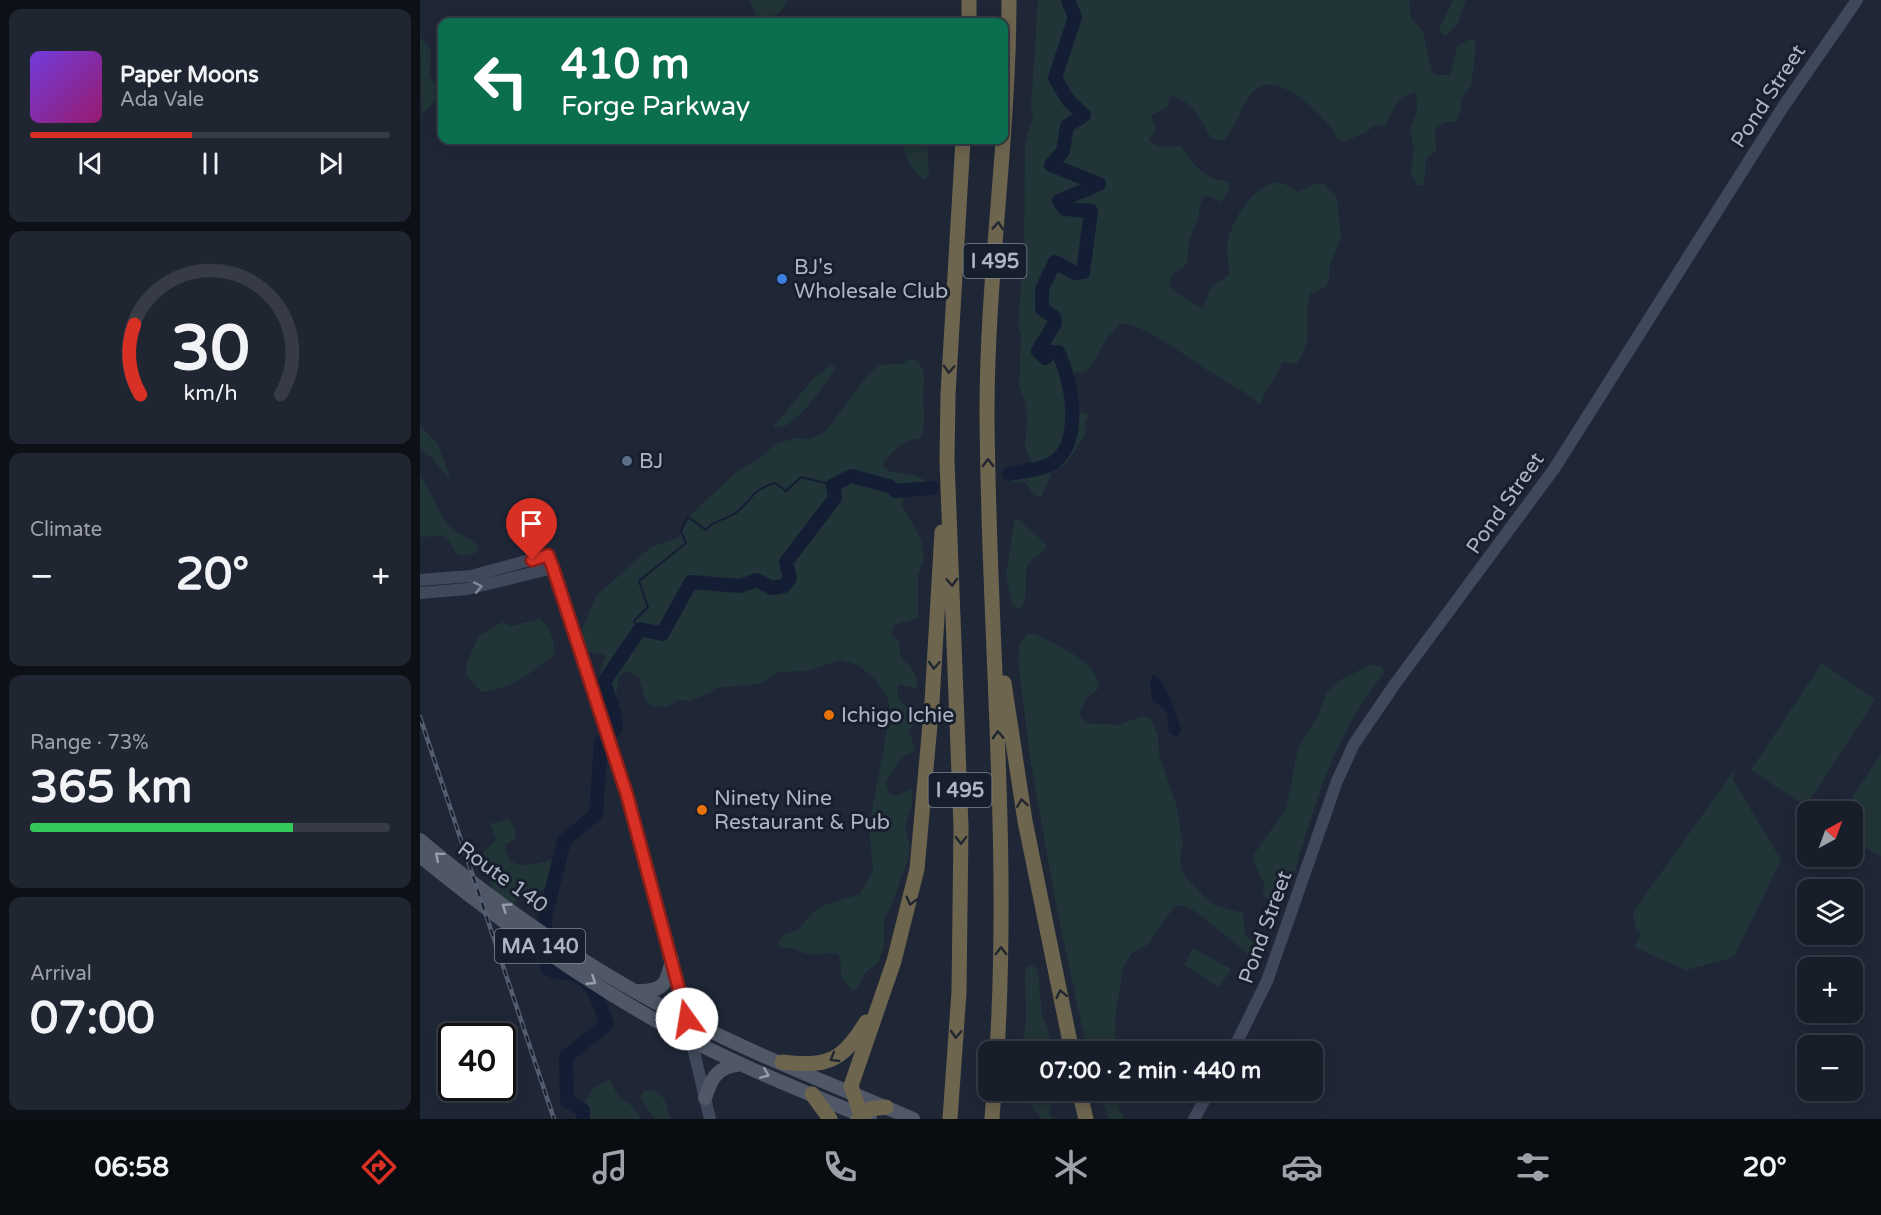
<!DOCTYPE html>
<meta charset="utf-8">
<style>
:root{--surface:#171d29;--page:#202631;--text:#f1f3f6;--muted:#9ea2a8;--line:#363b46;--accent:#d93025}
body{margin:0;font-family:"Varela Round",sans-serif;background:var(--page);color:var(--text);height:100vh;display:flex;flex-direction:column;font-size:22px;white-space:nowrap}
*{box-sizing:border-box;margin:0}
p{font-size:20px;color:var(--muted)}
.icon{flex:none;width:33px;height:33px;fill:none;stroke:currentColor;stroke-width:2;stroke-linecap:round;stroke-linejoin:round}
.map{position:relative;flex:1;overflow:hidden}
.panel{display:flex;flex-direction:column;gap:9px;padding:9px;background:#0d1017;width:420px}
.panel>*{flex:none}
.hud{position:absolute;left:18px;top:18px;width:570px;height:126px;border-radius:12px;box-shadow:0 3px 15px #0003,0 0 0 2px var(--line);background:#0b6e4f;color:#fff;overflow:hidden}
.needle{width:39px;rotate:41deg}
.fabs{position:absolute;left:1377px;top:801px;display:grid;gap:12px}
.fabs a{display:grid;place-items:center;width:66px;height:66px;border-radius:12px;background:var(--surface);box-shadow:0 3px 15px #0003,0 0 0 2px var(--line);font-size:30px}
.speed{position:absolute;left:18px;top:1023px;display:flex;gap:12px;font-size:30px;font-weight:700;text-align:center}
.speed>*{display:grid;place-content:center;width:78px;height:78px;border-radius:50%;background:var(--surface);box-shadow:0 3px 15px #0003,0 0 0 2px var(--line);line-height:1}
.speed .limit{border:3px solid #111;border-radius:9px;background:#fff;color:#111}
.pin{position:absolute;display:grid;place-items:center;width:51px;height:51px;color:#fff;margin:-62px -26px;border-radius:50% 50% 50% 0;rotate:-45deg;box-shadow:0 0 6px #0007}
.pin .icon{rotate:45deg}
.me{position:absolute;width:66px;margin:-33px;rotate:347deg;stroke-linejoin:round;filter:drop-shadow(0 0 4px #0008)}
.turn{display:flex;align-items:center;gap:21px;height:126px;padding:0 24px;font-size:27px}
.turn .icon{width:78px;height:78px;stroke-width:2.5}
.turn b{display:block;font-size:42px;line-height:51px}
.big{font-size:45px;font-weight:700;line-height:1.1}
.panel .tile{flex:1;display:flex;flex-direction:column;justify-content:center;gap:9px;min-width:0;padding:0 21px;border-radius:12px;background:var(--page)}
.panel .dial{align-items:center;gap:0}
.dial svg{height:156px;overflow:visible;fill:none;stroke:var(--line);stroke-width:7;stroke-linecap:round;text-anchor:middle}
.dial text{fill:var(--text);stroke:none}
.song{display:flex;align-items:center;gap:18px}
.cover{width:72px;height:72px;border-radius:9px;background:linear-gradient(135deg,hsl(260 70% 55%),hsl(320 70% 35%))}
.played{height:6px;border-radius:3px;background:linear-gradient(90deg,var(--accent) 45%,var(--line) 45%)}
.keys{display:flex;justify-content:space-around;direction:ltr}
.heat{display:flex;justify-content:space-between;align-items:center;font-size:33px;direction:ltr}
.charge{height:9px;border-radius:4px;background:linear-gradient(90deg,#34c759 73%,var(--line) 0)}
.trip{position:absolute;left:558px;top:1041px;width:345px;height:60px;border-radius:12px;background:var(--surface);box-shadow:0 3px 15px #0003,0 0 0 2px var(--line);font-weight:700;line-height:60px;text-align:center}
.tab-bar{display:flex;height:96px;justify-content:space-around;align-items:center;background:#090c10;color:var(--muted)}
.tab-bar .icon{width:42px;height:42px}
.tab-bar .selected{color:var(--accent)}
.tab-bar b{font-size:27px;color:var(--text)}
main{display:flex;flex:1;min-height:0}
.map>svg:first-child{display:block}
.green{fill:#213438}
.water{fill:#131e35}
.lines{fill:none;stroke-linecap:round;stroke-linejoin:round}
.stream{stroke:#131e35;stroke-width:2}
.river{stroke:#131e35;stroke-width:14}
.secondary{stroke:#40485b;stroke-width:12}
.primary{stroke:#505868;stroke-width:14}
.highway{stroke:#6e654f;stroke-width:15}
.rail-casing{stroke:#545d6f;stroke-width:4.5}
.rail{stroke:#181f2c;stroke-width:2;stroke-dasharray:7;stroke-linecap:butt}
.oneway{stroke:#212630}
.oneway2{stroke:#81899b}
.oneway3{stroke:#959dae}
.route-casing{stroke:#8d1f18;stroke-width:15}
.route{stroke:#d93025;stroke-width:10}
.shop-dot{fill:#3f7fe0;stroke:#181f2c;stroke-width:2}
.service-dot{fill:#5c6f8a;stroke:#181f2c;stroke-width:2}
.food-dot{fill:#e8710a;stroke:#181f2c;stroke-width:2}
.labels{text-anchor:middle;stroke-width:6;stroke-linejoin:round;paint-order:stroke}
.shield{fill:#181f2c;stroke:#808797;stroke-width:1.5}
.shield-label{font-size:20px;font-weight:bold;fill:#acb4c5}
.street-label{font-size:21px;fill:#acb4c5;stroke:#181f2c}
.poi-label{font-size:21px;fill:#acb4c5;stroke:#181f2c;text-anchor:start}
</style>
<main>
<section class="panel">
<div class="tile">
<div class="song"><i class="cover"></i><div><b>Paper Moons</b><p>Ada Vale</p></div></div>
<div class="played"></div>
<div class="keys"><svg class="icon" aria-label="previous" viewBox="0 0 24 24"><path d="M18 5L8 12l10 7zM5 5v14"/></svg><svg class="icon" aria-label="pause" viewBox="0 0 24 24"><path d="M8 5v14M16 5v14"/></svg><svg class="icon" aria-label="next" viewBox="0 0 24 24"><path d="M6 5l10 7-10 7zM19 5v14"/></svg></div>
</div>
<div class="tile dial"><svg viewBox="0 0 100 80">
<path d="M14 69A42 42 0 1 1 86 69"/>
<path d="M14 69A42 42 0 0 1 11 33" stroke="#d93025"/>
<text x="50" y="56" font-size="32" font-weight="700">30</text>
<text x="50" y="72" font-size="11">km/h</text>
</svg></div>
<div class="tile"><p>Climate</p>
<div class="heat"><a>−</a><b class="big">20°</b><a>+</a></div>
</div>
<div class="tile"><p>Range · 73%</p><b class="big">365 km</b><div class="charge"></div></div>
<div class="tile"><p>Arrival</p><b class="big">07:00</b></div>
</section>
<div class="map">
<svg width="1461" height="1119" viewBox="0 0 1461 1119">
<rect width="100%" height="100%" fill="#1f2737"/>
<path class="green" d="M 330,0 L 368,0 L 361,11 L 346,21 L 336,17 Z
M 618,0 L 989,0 L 991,18 L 1003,32 L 1012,72 L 1018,75 L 1030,75 L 1037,47 L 1049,39 L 1055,40 C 1056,47 1053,82 1050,87 C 1049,90 1046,92 1044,95 C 1040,103 1042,113 1036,122 L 1025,122 L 1015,129 L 1016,151 L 1006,159 L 1005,178 L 1002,186 L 997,185 L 990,171 L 994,152 L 990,130 L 997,111 L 996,92 C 977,95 973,110 966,126 L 955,125 L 945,133 L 922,142 C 915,137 914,130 908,124 C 893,107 852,66 831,94 C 819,109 817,128 803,141 L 791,138 C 780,118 773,102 750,95 C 749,111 743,109 731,115 L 736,130 L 729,139 C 736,151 749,145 761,146 C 774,163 783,180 807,181 L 810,185 L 808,192 L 801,202 L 789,196 L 784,197 C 779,203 780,207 779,215 C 777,223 772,230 770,238 C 764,257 776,262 753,274 L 750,281 L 752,290 L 783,309 L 791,287 L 809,275 C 811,266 806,258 807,248 C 808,226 830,189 853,183 C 862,180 871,188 878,192 L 892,185 L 903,183 L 917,198 L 921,238 L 909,269 L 909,282 L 904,288 L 890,294 C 882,321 896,339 876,364 L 862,362 C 860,377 844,384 841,406 C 824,390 806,382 787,370 C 766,356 725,325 701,323 L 687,338 L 671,366 L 665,372 L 651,373 C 643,385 653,399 658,411 L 669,414 L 665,423 L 666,433 L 646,464 L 632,472 L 621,497 L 614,495 L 605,482 L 594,483 L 586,478 L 588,474 L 612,464 L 605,447 L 607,421 L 606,404 L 599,387 L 601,336 L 598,325 L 604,247 L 605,143 L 613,116 L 611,107 Z
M 1033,0 L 1046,0 L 1038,23 L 1027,35 L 1023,35 L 1019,29 Z
M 0,37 L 11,49 L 10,76 L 19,90 L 19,97 L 2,114 Z
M 482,140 L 507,140 L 509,172 L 505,180 C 493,173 483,154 482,140 Z
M 492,358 C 510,370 502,382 503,400 C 504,413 505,425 501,438 C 483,438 473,452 462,465 L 469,471 L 497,476 L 511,484 L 504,493 L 488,493 L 481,503 L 501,539 L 504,559 L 498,574 L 498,618 L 474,625 L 471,633 L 479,642 L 481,658 C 491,666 498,674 497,688 L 480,685 L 477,687 L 479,700 L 495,714 L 496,723 L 489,731 L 495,749 L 490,754 L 482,757 L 466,782 L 469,793 L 474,796 L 492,789 L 492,804 L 485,827 L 490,848 L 488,859 L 471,907 L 464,918 L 464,946 L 458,963 L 446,972 L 436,990 L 432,990 L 421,977 C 422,939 410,959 388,954 C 376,952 378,947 361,948 L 357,945 L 364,934 L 378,930 L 392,913 L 405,905 L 440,894 L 453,871 L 449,826 L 470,714 L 468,699 L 455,679 L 438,665 L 420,660 L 388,671 L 358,672 L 341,684 L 295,688 L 290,693 L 268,701 L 257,700 L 249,706 L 233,707 L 225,699 L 219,677 L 206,671 L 199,677 L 195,701 L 187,710 L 178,678 L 186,655 L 169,652 L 164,646 L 162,629 L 176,596 L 231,547 L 259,537 L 269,516 L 320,469 L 338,460 L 355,444 L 376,438 L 390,439 L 406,431 L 447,376 L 459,365 L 481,364 Z
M 411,365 L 415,366 L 415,370 C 404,384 373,434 353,427 L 393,379 Z
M 0,426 L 18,444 L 31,481 L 11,457 L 0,449 Z
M 0,476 C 12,491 17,510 28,525 C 33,531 51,539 59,546 L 57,552 C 31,563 38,547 23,536 L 0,537 Z
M 595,517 L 624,542 L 627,547 C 622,555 610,557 607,568 C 604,583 610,597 599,610 L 592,605 L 586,575 Z
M 120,619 C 131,627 134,640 135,654 C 109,674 95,688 61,692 L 46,675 L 46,665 L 58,637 L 82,622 L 92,626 Z
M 616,633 C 636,648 678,658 679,688 L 666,699 L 659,714 L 665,723 L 699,725 L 722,716 L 730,718 L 738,735 L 739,754 L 757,807 L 763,843 L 760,859 L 764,875 L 785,898 L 796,906 L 823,913 L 826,936 L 844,952 L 843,957 L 837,961 L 775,911 L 763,905 L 754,907 L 728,944 L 711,954 L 703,968 L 695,1020 L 696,1051 L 667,1051 L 636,904 L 610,759 L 598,660 L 600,644 L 607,634 Z
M 1402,663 L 1455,700 L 1386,806 L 1331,770 Z
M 952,664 L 962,667 L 964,673 C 919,729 901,786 880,853 C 876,866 869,901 854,903 L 843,895 L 844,883 L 833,862 L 834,854 L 866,809 L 878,748 L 898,716 L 906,693 L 922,679 Z
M 1461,754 L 1461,856 L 1433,842 L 1432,812 L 1423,811 Z
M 1316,768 L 1313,780 L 1361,860 L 1315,955 L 1309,959 L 1266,970 L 1214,947 L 1221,934 L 1216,930 L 1213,912 Z
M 89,819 L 95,828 L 95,839 L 85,845 C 87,878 123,861 142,857 L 131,889 L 112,892 L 95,902 L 90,933 L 81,926 L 63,853 L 76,840 L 70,824 Z
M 773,948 L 811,969 L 799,987 L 764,965 Z
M 612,965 L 618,970 L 622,1015 L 635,1051 L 602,1051 L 606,1018 L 605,972 L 607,967 Z
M 189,1079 L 199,1097 L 212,1106 L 221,1119 L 158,1119 L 170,1115 L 170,1111 L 164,1102 L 174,1088 Z
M 233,1090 L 244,1098 L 250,1119 L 235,1119 L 220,1098 L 224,1091 Z
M 607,1091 L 635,1091 L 629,1114 L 633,1119 L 622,1119 L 609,1103 Z
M 680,1091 L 702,1091 L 699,1108 L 704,1119 L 689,1119 Z"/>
<path class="water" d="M 733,675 C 747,679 756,717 761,730 L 757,737 L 749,732 L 747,712 L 732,699 L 730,681 Z"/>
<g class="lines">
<path class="stream" d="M 220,629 L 214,621 L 228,607 L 219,581 L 266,543 L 261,531 L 268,517 L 286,530 C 296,518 308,520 318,511 C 336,496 329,492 355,483 L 366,491 L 381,477 L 413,485"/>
<path class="river" d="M 589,474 C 602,471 623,470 634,462 C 663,441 652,380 638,352 L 632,352 L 625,358 L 618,351 L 635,323 L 634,317 L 622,309 L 622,289 L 635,262 L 655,273 L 663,272 L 671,211 L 645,209 L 639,201 L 679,184 L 631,165 L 643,151 L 647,126 L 664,115 L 648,100 L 635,78 L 655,17 L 648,0
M 163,1119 L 163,1110 L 147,1101 L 146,1057 L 187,1024 C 180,1007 174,980 154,974 C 143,971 142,976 127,968 L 125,917 L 144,841 L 176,814 L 181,742 L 196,728 L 194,712 L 184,682 L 220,629 L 242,634 L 271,582 L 320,586 L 337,580 L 352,588 L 364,586 L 370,578 L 366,562 L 415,498 L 413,485 L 431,476 L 469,486 L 476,491 L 512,488"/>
<path class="secondary" d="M 0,580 L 51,576 L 128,555 L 207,795 L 252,959 L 290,1119
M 0,593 L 47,589 L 133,568
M 812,1052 L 847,981 L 917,781 L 934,744 L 975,684 L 1134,469 L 1363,107 L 1437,0
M 774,1119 L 790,1090"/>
<path class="primary" d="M 0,840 C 82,909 172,971 268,1020 C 340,1057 418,1087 493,1119
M 0,856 C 84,925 175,989 271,1040 C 329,1070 390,1094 450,1119
M 216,991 C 244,992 247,984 252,959
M 285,1098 C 292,1076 298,1067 321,1064"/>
<path class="highway" d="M 549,22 L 549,0
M 584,683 L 605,821 L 652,1052
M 577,1052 C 590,838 568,625 567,412 C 567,274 589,138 589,0
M 362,1062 C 407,1067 422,1062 446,1022
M 659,1090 L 666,1119
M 392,1094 L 410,1119
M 441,1115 L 431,1086 L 474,961 L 497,869 L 512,702 L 522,532
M 438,1119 L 450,1109 L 466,1107
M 530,1119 L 539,992 L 541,827 L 527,460 L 528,394 L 543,140
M 572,1119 L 574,1090"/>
<g class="rail-casing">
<path id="rail" d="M 0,717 L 134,1119"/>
</g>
<use href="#rail" class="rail"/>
</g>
<defs><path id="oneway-chevron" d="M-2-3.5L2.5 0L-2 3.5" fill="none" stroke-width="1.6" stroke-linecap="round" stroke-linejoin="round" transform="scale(1.5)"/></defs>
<g class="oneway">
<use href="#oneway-chevron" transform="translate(578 226) rotate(-86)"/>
<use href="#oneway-chevron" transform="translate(529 369) rotate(93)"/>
<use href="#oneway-chevron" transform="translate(568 463) rotate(-91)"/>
<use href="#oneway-chevron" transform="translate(532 582) rotate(88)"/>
<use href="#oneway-chevron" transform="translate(514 665) rotate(93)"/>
<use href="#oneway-chevron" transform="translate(578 735) rotate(-92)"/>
<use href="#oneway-chevron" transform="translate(602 803) rotate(-99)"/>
<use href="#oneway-chevron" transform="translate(541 840) rotate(90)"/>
<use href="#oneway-chevron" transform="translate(491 901) rotate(104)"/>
<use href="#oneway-chevron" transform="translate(581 951) rotate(-90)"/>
<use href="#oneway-chevron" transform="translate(641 994) rotate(-102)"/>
<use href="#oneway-chevron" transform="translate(536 1034) rotate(93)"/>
<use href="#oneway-chevron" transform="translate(414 1058) rotate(150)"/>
</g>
<use class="oneway2" href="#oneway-chevron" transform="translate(58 587) rotate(-11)"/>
<g class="oneway3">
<use href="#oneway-chevron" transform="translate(19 856) rotate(-140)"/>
<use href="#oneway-chevron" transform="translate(86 907) rotate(-145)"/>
<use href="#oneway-chevron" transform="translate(172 981) rotate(33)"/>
<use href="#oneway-chevron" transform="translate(345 1074) rotate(23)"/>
</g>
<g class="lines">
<g class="route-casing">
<path id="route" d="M 112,560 L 128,555 L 133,568 L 207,795 L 267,1019"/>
</g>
<use href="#route" class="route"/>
</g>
<circle class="shop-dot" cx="362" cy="279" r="6"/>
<circle class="service-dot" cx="207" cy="461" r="6"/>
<g class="food-dot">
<circle cx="409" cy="715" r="6"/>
<circle cx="282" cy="810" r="6"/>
</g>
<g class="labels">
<g class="shield">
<rect x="543.5" y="244" width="63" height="34" rx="4.5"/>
<rect x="508.5" y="773" width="63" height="34" rx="4.5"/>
<rect x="75" y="929" width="90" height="34" rx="4.5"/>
</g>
<g class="shield-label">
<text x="575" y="268">I 495</text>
<text x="540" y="797">I 495</text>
<text x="120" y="953">MA 140</text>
</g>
<g class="street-label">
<text transform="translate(1348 96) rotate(-57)" y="7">Pond Street</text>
<text transform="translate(1085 503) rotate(-55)" y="7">Pond Street</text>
<text transform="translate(83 877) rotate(36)" y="7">Route 140</text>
<text transform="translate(845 927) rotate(-70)" y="7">Pond Street</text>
</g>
<g class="poi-label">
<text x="374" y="274">BJ's<tspan x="374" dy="24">Wholesale Club</tspan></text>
<text x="219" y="468">BJ</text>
<text x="421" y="722">Ichigo Ichie</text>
<text x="294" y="805">Ninety Nine<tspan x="294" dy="24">Restaurant &amp; Pub</tspan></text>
</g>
</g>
</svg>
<div class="fabs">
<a><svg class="needle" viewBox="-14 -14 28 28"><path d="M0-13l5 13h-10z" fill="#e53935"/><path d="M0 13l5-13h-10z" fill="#9ea2a8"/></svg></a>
<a><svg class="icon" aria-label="layers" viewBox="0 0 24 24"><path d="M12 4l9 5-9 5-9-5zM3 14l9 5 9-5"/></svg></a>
<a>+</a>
<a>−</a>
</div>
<div class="speed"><div class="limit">40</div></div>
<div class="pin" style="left:112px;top:560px;background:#d93025"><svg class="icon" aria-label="arrive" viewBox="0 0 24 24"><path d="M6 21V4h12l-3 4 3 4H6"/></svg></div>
<svg class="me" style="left:267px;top:1019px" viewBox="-20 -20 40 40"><circle r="19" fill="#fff"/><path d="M0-13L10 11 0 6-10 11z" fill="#d93025"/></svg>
<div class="trip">07:00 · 2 min · 440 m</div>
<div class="hud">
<div class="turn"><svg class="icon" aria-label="left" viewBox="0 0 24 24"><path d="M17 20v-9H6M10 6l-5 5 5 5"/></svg><div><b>410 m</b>Forge Parkway</div></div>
</div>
</div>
</main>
<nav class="tab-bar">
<b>06:58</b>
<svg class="icon selected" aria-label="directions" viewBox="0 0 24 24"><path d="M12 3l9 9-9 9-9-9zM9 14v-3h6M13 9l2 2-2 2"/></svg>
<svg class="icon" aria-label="music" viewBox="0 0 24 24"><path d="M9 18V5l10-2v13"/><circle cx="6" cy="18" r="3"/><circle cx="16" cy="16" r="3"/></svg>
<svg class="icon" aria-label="phone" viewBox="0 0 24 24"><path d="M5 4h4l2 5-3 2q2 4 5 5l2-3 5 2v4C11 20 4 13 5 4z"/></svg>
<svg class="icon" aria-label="climate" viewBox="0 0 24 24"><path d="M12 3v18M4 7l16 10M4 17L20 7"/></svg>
<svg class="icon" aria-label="car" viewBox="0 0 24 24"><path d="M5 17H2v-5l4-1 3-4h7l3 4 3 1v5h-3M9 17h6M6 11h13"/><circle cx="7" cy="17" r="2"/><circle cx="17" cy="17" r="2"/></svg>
<svg class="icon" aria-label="filters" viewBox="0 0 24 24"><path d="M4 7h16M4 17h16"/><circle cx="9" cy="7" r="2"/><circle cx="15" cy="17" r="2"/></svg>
<b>20°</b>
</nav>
